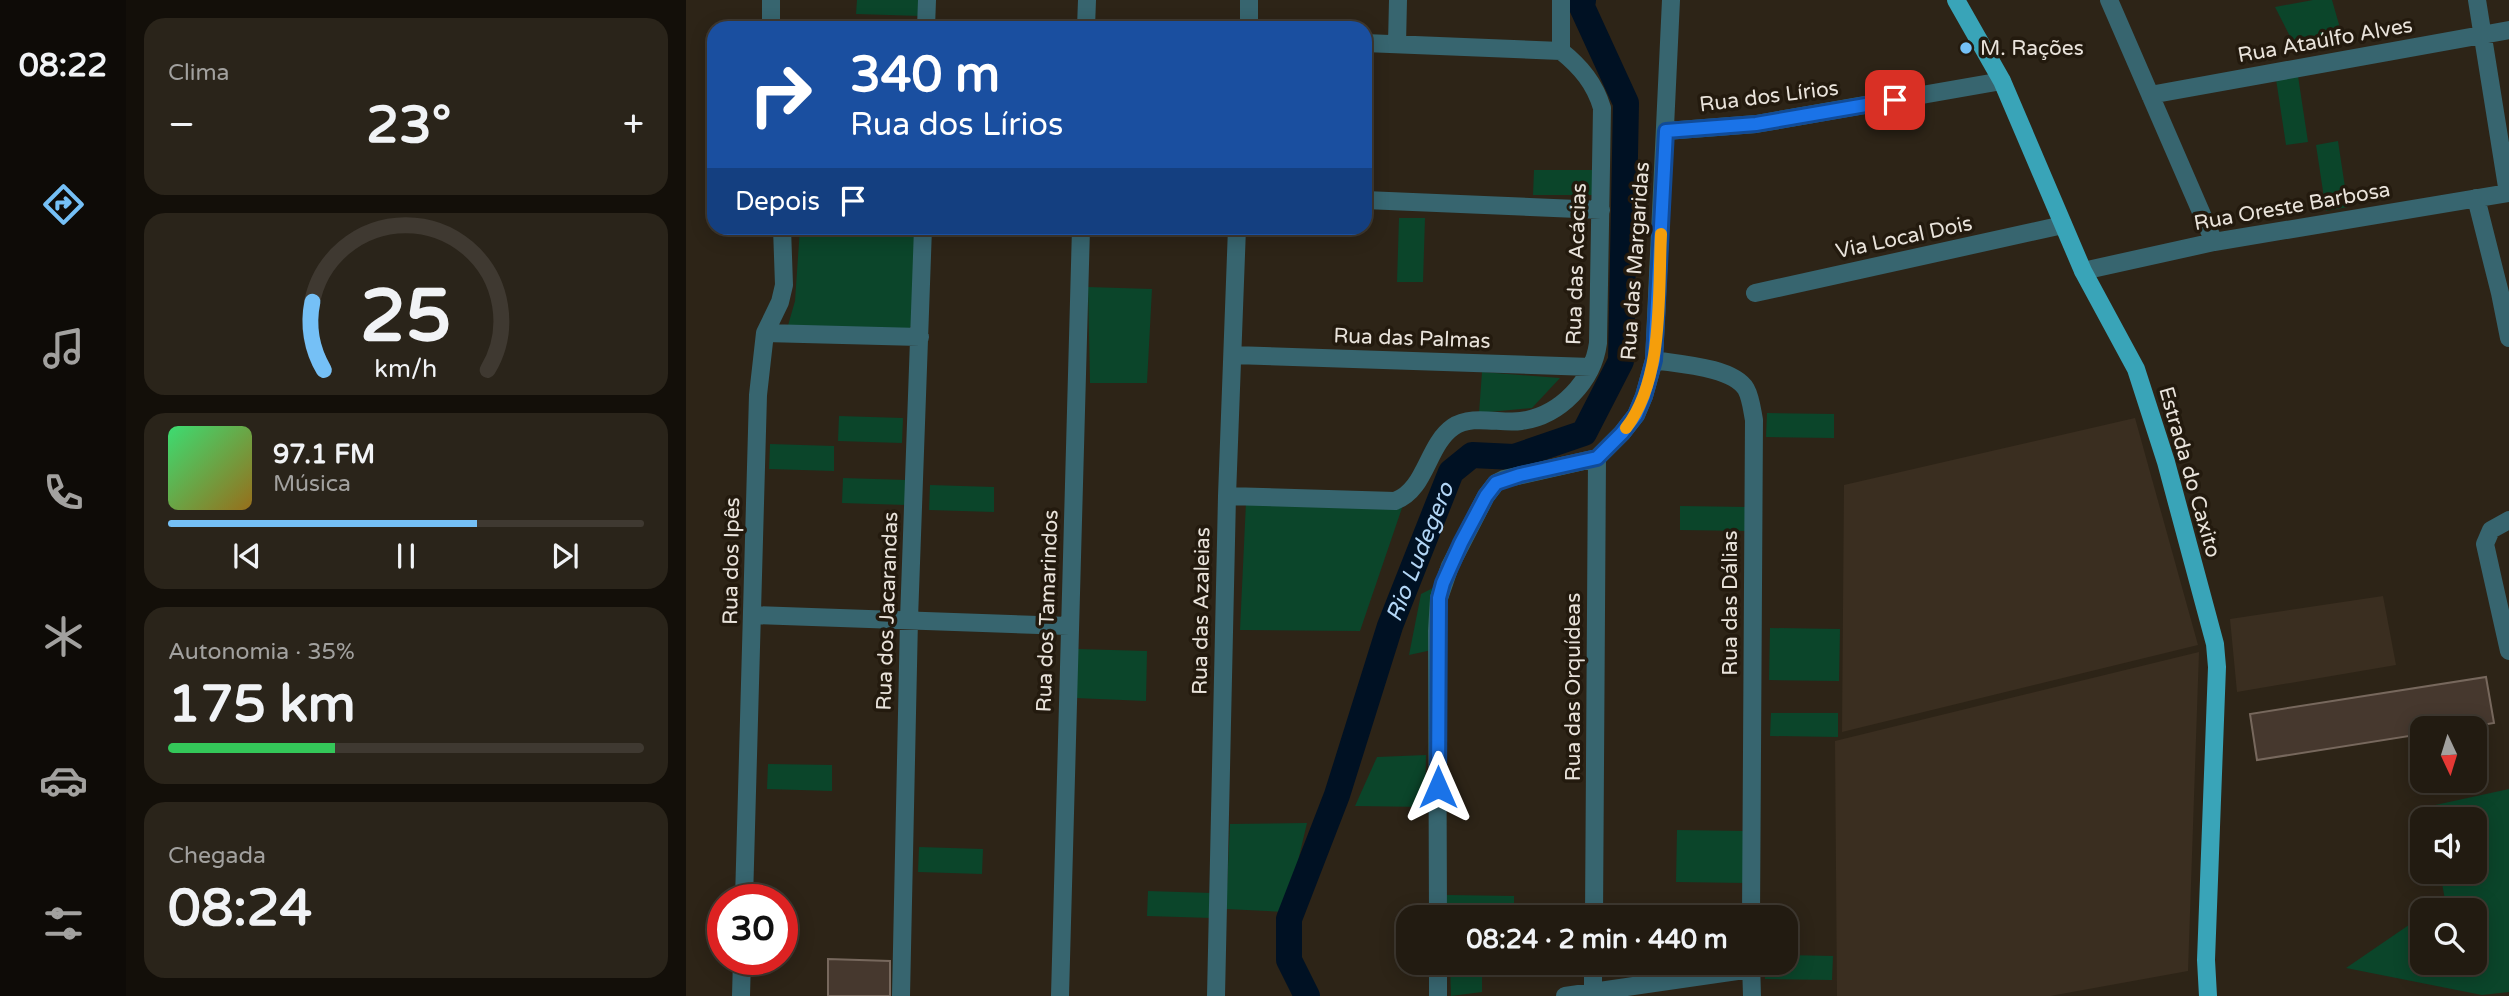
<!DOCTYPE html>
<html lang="pt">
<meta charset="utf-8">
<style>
:root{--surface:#221b11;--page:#2a241a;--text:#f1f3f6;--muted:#a2a19f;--line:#3f3931;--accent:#75c0f6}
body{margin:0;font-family:"Varela Round",sans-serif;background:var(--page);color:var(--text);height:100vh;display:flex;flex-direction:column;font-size:26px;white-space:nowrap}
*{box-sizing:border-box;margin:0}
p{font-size:23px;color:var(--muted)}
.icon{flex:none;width:38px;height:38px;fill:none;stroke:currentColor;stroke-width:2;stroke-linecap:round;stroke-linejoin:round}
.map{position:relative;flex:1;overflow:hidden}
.sheet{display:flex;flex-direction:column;gap:18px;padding:18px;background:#130f09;width:560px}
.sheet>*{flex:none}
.top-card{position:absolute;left:21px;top:21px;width:665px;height:214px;border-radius:21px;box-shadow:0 4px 18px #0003,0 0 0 2px var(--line);background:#1a4fa0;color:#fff;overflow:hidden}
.needle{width:46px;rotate:176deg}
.fabs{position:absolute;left:1724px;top:716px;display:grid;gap:14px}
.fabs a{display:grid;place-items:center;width:77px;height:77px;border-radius:14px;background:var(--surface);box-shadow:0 4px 18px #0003,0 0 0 2px var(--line);font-size:35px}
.speed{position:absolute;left:21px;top:884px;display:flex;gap:14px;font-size:35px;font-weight:700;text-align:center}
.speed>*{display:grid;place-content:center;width:91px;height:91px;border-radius:50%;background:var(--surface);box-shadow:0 4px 18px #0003,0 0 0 2px var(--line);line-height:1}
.speed .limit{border:10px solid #d22;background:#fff;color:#111}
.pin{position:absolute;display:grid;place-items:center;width:60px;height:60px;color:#fff;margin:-30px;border-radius:14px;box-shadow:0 4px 10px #0006}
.me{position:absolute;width:77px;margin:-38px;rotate:0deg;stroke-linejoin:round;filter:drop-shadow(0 0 5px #0008)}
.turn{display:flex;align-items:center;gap:24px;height:147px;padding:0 28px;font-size:32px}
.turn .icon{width:91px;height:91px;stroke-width:2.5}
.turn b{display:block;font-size:49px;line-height:60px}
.then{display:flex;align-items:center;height:66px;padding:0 28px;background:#0003;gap:14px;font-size:26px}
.big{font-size:52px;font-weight:700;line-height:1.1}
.sheet .widget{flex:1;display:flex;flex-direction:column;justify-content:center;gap:10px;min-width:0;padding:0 24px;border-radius:21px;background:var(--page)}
.sheet .dial{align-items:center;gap:0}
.dial svg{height:182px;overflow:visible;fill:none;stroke:var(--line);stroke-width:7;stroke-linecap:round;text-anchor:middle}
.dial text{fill:var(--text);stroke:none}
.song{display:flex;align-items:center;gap:21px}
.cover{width:84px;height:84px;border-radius:10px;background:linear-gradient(135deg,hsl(140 70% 55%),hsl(40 70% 35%))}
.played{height:7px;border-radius:4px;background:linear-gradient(90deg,var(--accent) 65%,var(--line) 65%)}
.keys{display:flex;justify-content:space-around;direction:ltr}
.heat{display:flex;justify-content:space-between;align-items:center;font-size:38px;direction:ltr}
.charge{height:10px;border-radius:5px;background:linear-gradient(90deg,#34c759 35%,var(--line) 0)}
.trip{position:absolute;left:710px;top:905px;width:402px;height:70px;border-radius:21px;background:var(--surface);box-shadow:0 4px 18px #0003,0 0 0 2px var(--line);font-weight:700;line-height:70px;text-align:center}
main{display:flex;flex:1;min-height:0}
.tabs{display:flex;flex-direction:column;width:126px;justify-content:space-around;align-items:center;background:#0e0b07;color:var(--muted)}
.tabs .icon{width:49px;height:49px}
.tabs .active{color:var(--accent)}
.tabs b{font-size:32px;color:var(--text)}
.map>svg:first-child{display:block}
.industrial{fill:#3a2e20}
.green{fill:#0b452a}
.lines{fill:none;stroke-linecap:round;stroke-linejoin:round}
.river{stroke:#001123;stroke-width:26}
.building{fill:#46382e;stroke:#77685d;stroke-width:2}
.minor{stroke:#37656f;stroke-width:18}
.major{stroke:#39a4b8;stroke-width:18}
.route-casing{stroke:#114b97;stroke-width:18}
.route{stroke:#1a73e8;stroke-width:12}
.slow{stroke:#f59e0b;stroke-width:12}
.poi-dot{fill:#75c0f6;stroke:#231a0e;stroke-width:2.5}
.labels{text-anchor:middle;stroke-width:7;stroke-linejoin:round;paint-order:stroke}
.street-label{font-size:21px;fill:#e9e3db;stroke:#231a0e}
.poi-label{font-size:21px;fill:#e9e3db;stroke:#231a0e;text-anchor:start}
.water-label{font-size:23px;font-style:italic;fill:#b2d6f6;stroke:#231a0e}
</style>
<main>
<nav class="tabs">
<b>08:22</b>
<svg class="icon active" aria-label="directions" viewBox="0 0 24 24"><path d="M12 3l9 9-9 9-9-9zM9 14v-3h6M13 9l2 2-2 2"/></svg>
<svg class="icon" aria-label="music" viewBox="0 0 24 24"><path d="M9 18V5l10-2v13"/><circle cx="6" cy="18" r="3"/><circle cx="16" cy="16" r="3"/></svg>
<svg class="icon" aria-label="phone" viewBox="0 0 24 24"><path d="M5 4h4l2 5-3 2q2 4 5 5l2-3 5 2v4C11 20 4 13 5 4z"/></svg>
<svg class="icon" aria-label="climate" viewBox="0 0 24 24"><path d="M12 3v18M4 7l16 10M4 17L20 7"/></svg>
<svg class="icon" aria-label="car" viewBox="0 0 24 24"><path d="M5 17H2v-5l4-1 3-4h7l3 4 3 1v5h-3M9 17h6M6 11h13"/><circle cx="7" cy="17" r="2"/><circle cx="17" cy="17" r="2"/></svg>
<svg class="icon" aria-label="filters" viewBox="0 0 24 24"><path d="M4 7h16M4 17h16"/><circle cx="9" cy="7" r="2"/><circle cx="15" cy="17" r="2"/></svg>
</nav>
<section class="sheet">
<div class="widget"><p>Clima</p>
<div class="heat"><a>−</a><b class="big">23°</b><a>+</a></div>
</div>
<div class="widget dial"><svg viewBox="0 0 100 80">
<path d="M14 69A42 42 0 1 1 86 69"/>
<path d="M14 69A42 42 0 0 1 9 39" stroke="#75c0f6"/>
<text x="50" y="56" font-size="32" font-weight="700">25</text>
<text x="50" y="72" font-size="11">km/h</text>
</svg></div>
<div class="widget">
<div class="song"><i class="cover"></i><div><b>97.1 FM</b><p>Música</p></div></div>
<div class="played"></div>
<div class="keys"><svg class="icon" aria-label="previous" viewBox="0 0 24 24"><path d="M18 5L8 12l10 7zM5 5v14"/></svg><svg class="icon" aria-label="pause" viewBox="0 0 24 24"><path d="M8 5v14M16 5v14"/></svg><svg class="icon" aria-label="next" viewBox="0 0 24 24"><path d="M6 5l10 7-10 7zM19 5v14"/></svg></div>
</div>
<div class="widget"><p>Autonomia · 35%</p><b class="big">175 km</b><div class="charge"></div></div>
<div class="widget"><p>Chegada</p><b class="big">08:24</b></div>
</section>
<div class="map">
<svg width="1823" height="996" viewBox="0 0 1823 996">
<rect width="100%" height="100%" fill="#2d2417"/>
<path class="industrial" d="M 1449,418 L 1512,645 L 1156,732 L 1158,485 Z
M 1697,596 L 1710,665 L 1551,692 L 1544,619 Z
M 1513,652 L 1502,971 L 1364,996 L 1151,996 L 1149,741 Z"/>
<path class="green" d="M 171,0 L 235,0 L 235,16 L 170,14 Z
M 1627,0 L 1646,0 L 1658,42 L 1612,52 L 1589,7 Z
M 1612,76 L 1622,142 L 1600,145 L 1590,79 Z
M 1652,141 L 1662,207 L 1640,211 L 1630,145 Z
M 848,170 L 908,170 L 907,195 L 847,195 Z
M 713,218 L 739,218 L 737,282 L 711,282 Z
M 114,228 L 234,228 L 230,318 L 223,329 L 101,329 L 109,301 Z
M 402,287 L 466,289 L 461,383 L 404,383 Z
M 796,372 L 874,378 L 846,408 L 793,413 Z
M 1081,413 L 1148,414 L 1148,438 L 1080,437 Z
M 153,416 L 217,418 L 216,443 L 152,441 Z
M 84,444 L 148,446 L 148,471 L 83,469 Z
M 157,478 L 221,480 L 220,505 L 156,503 Z
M 244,485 L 308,487 L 308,512 L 243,510 Z
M 560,502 L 717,505 L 674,631 L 554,630 Z
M 994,506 L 1062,507 L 1061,531 L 994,530 Z
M 747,588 L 746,650 L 723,655 L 735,594 Z
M 1084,628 L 1154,629 L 1153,681 L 1083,680 Z
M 391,649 L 461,651 L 460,701 L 389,698 Z
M 1085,713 L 1152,713 L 1152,737 L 1084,736 Z
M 740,755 L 739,807 L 669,806 L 691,757 Z
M 82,764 L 146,765 L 146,791 L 81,789 Z
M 1823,789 L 1823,992 L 1796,995 L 1660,968 L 1736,916 L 1736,962 L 1788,962 L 1788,910 L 1745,910 L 1759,900 L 1754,872 L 1788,872 L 1788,819 L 1743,819 L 1740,807 Z
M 621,823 L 600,912 L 540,909 L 544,824 Z
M 991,830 L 1062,831 L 1061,883 L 990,882 Z
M 233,847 L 297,849 L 296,874 L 232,872 Z
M 462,891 L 526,893 L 526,918 L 461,916 Z
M 761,895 L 828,896 L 828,917 L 761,917 Z
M 1101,955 L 1147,956 L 1146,980 L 1079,979 L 1079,963 L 1101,962 Z
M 764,963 L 796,963 L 796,992 L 765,996 Z"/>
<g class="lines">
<path class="river" id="s1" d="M 621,996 L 603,960 L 603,919 L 651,795 L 704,626 L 765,472 L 786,455 L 828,457 L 898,433 L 935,361 L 940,103 L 896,7 L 897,0"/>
</g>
<path class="building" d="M 1800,677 L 1808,723 L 1777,728 L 1736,728 L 1736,734 L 1571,760 L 1564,714 Z
M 142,959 L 204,961 L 204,996 L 142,996 Z"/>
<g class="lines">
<path class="minor" d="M 1423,0 L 1528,242
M 1791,0 L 1822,193
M 85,28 L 85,0
M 240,28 L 241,0
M 400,28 L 401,0
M 563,28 L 563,0
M 679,43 L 875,51
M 711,44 L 712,0
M 1464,95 L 1823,30
M 980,131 L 1070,124 L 1316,81
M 1790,198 L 1814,293 L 1823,338
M 679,200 L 915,210
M 1397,271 L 1528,242 L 1823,193
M 1069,293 L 1377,225
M 79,333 L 234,337
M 547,355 L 905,367
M 968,360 C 992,364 1047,367 1060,389 C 1065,398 1066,410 1068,420 L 1065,917
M 541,496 L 709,501 C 740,490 741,445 767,427 C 785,414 815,424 835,421 C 874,416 907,381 912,343 L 916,108 C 909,84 895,67 875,51 L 875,0
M 1823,520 L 1805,530 L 1799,544 L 1823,651
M 67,615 L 383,626
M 58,900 L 72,395 L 79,333 L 94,302 L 98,285 L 96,228
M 752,917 L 751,631 L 753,598 L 764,566 L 800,496 L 810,483 L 818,479 L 911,458 L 936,433 L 950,415 L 958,396 L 968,360 L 985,0
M 908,917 L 911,458
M 752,962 L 752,996
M 1065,962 L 1066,996
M 907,992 L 907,962
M 55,996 L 56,959
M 215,996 L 223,619 L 237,228
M 374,996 L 395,228
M 530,996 L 541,496 L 551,228
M 879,996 L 1065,969"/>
<path class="major" d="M 1270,0 L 1316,81 L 1397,271 L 1450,369 L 1480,462 L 1529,644 L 1531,667 L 1520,960 L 1522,996"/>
</g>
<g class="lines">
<g class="route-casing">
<path id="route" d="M 752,787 L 753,598 L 757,583 L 775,543 L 800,496 L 810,483 L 834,475 L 911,458 L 936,433 L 950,415 L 958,396 L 968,360 L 980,131 L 1070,124 L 1209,100"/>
</g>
<use href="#route" class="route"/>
<path class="slow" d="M 940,428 C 978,379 972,295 975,234"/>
</g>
<circle class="poi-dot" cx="1280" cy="48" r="7"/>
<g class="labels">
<g class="street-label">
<text transform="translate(1639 40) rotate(-10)" y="7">Rua Ataúlfo Alves</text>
<text transform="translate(1083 96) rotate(-7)" y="7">Rua dos Lírios</text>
<text transform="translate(1606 206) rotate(-10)" y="7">Rua Oreste Barbosa</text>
<text transform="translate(1218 237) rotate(-12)" y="7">Via Local Dois</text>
<text transform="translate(949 261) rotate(-86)" y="7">Rua das Margaridas</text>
<text transform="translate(890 264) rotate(-88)" y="7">Rua das Acácias</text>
<text transform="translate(726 338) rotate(2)" y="7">Rua das Palmas</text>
<text transform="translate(1504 472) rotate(74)" y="7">Estrada do Caxito</text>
<text transform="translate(45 561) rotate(-89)" y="7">Rua dos Ipês</text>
<text transform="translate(1044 603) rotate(-90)" y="7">Rua das Dálias</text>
<text transform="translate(201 611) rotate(-88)" y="7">Rua dos Jacarandas</text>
<text transform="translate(361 611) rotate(-88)" y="7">Rua dos Tamarindos</text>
<text transform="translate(515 611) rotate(-89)" y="7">Rua das Azaleias</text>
<text transform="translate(887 687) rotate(-90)" y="7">Rua das Orquídeas</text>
</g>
<g class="poi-label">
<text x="1294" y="55">M. Rações</text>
</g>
<g class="water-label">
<text dy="8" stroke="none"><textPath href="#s1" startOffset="471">Rio Ludegero</textPath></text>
</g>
</g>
</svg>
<div class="fabs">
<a><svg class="needle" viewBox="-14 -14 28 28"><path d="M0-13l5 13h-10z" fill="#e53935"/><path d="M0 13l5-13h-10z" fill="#a2a19f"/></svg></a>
<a><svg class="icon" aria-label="sound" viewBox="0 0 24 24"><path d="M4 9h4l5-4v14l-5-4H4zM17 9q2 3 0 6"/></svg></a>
<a><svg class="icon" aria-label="search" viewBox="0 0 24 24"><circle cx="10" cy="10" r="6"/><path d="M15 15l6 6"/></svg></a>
</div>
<div class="speed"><div class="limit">30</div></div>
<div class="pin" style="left:1209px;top:100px;background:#d93025"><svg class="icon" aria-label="arrive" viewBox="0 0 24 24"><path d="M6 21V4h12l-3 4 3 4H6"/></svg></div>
<svg class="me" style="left:752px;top:787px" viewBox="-20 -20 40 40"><path d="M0-17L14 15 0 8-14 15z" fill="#1a73e8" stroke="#fff" stroke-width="4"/></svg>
<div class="trip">08:24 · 2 min · 440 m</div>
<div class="top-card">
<div class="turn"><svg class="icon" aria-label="right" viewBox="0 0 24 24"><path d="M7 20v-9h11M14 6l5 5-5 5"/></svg><div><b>340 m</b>Rua dos Lírios</div></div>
<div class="then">Depois<svg class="icon" aria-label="arrive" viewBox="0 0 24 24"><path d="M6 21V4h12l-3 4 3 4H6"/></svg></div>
</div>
</div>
</main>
